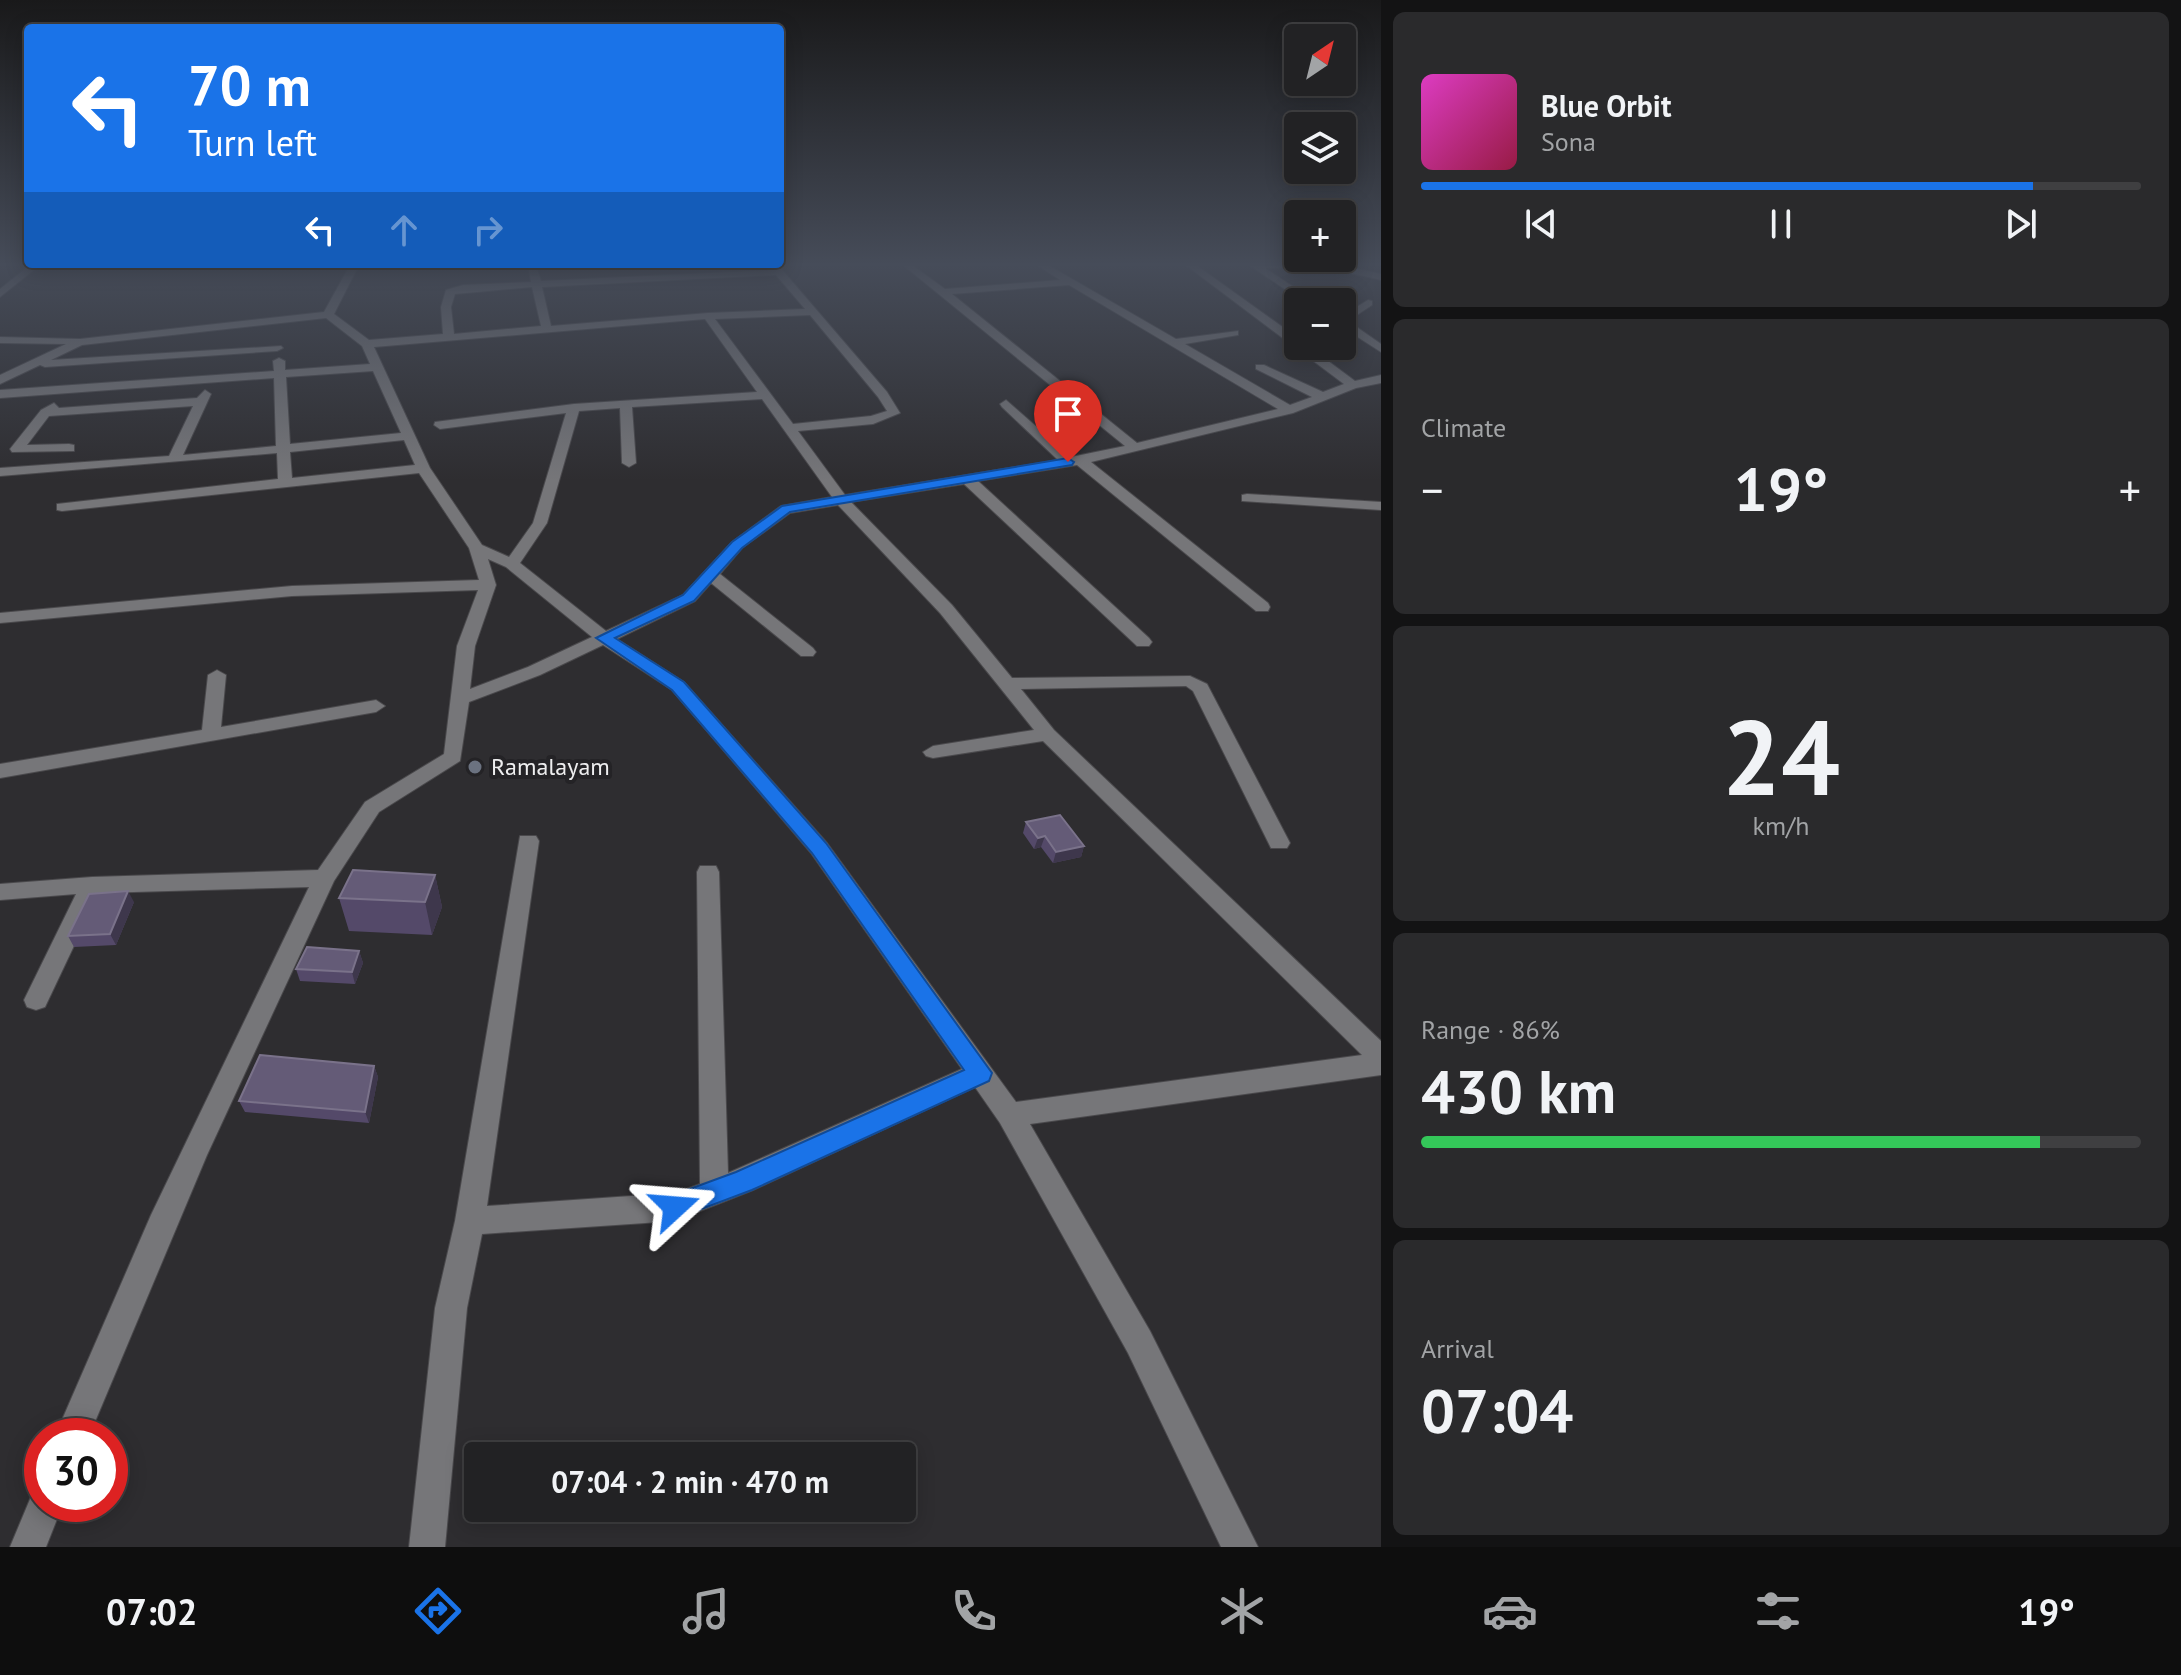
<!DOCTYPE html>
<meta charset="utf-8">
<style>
:root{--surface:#222224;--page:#2a2a2c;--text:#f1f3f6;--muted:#a2a4a6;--line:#3f3f41;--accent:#1a73e8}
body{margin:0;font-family:"PT Sans",sans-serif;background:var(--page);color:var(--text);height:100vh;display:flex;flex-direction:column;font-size:30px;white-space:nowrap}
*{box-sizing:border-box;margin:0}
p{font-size:26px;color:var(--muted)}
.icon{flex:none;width:44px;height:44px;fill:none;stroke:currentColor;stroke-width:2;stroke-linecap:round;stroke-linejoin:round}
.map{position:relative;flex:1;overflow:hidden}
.details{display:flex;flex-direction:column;gap:12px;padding:12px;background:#131314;width:800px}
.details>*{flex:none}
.top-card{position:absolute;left:24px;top:24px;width:760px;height:244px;border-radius:8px;box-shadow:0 4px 20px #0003,0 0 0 2px var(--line);background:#1a73e8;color:#fff;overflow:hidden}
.needle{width:52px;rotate:35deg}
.fabs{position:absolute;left:1284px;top:24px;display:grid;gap:16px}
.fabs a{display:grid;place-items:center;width:72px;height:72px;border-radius:8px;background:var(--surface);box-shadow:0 4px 20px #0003,0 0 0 2px var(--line);font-size:40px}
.speed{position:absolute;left:24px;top:1418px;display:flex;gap:16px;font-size:40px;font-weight:700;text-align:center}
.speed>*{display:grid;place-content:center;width:104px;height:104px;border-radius:50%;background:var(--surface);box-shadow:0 4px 20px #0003,0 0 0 2px var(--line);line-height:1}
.speed .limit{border:12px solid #d22;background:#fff;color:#111}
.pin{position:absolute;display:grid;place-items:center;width:68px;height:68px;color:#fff;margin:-82px -34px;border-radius:50% 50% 50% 0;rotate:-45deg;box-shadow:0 0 8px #0007}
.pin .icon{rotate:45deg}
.me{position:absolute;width:88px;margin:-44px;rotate:71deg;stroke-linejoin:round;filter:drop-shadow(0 0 6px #0008)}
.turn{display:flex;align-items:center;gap:28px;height:168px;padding:0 32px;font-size:36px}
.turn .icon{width:104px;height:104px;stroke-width:2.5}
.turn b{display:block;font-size:56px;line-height:68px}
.lanes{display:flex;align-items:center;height:76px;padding:0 32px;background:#0003;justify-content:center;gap:40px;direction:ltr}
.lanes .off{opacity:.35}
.big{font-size:60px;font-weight:800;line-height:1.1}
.details .tile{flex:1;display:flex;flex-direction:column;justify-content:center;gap:12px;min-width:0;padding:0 28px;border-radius:12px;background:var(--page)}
.details .dial{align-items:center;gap:0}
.dial b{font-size:104px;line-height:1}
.song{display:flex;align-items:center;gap:24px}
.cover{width:96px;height:96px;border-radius:12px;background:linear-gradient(135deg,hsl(310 70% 55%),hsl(340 70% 35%))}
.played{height:8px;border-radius:4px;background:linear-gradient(90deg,var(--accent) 85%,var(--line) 85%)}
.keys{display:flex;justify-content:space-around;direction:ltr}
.heat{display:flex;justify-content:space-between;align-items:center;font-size:44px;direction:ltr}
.charge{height:12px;border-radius:6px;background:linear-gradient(90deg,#34c759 86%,var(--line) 0)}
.trip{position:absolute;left:464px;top:1442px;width:452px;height:80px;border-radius:8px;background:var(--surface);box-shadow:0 4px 20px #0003,0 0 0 2px var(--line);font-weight:800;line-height:80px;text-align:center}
.menu{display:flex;height:128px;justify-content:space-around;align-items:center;background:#0e0e0e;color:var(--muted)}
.menu .icon{width:56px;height:56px}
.menu .selected{color:var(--accent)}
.menu b{font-size:36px;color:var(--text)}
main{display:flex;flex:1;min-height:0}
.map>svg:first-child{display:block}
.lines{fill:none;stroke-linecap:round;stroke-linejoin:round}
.minor-casing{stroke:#4a494c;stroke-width:2}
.minor{fill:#767679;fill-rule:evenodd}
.wall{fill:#544969}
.shaded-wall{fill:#3e374c}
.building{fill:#645b77;stroke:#7a728a;stroke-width:2}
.route{fill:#1a73e8;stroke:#114b97;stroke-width:2}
.worship-dot{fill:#6b7280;stroke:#242326;stroke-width:3}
.labels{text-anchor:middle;stroke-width:8;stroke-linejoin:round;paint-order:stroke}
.poi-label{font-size:24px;fill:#eeeeef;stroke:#242326;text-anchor:start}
</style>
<main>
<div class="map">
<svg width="1381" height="1547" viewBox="0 0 1381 1547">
<rect width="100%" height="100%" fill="#2e2d30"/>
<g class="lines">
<g class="minor-casing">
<path id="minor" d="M 30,265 L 40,265 L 0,297 L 0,289 Z
M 350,265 L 359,265 L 334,314 L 369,340 L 443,334 L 441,307 L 446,290 L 463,285 L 531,282 L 528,265 L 536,265 L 541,281 L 772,270 L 769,265 L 778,265 L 887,392 L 900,413 L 873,424 L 798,431 L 845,495 L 1058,460 L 1002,407 L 1000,404 L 1006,400 L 1071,457 L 1125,446 L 903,265 L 912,265 L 945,289 L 1060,280 L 1037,265 L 1048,265 L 1176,339 L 1238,331 L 1238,335 L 1185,344 L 1290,405 L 1312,397 L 1256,369 L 1256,365 L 1264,365 L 1323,392 L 1344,384 L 1187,266 L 1196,265 L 1298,338 L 1298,346 L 1308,346 L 1355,381 L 1381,375 L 1381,383 L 1356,388 L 1293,413 L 1091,462 L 1268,603 L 1270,607 L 1268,611 L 1256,611 L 1077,465 L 978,481 L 1149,638 L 1152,642 L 1149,646 L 1137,646 L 964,484 L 851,502 L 952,605 L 1012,678 L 1190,676 L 1207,684 L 1290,843 L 1287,848 L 1271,848 L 1193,691 L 1186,686 L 1021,689 L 1054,730 L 1381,1041 L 1381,1075 L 1030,1124 L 1150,1331 L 1258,1547 L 1221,1547 L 1128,1353 L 1000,1123 L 975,1087 L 753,1190 L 675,1221 L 482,1234 L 467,1308 L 445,1547 L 409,1547 L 435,1308 L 455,1221 L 520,836 L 536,836 L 539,841 L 487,1206 L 675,1193 L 700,1184 L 697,872 L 700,866 L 716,866 L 719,872 L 728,1173 L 962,1069 L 811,853 L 672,690 L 603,645 L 540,675 L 469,702 L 460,761 L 379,812 L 334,881 L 207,1155 L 89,1436 L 55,1436 L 151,1215 L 309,887 L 99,893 L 45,1007 L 36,1010 L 27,1007 L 24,1000 L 76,894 L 0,900 L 0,884 L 92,877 L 318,870 L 365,802 L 444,754 L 457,646 L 478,590 L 292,596 L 0,623 L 0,613 L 292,586 L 479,580 L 469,548 L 419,473 L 62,511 L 57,510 L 57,504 L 278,479 L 277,453 L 0,476 L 0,468 L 169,456 L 193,406 L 49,416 L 27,445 L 69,444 L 74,445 L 74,451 L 12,452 L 10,449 L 41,410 L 54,403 L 59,408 L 197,398 L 205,390 L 211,394 L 183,455 L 276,446 L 274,378 L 0,398 L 0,390 L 274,371 L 273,361 L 279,358 L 285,361 L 285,370 L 370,364 L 362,346 L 326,318 L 82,345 L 51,360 L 281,346 L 283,348 L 277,351 L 45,367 L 40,365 L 0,384 L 0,375 L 66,344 L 0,343 L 0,337 L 80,339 L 324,312 ZM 776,275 L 805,309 L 708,313 L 551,326 L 542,287 ZM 1069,285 L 1278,409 L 1137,443 L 952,294 ZM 532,287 L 541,326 L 454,334 L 451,307 L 455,294 ZM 810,315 L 878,397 L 887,411 L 871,416 L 793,424 L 715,319 ZM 705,319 L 757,392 L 574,404 L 435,422 L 434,425 L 440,429 L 566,413 L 533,523 L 509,557 L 482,545 L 430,468 L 374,347 ZM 373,371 L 401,433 L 290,444 L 286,377 ZM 762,399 L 832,497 L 781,506 L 732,542 L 683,595 L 606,631 L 520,563 L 547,523 L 579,411 L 620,408 L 622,463 L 629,467 L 636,463 L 632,407 ZM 404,440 L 415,465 L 292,478 L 290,452 ZM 838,505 L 940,613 L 1034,730 L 933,746 L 923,752 L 926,756 L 933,758 L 1043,741 L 1362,1055 L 1016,1102 L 827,843 L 684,682 L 617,639 L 695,601 L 711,583 L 801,656 L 813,656 L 816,652 L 813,648 L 720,574 L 742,548 L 790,513 ZM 488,559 L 506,567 L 592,637 L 528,667 L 470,689 L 475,646 L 496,585 Z
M 1249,265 L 1298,265 L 1294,268 L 1265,268 L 1316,302 L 1304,302 Z
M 1354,268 L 1381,274 L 1381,280 L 1351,273 Z
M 1368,300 L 1372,301 L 1372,305 L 1348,321 L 1381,344 L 1381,352 L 1342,327 L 1342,316 Z
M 1247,494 L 1381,502 L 1381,510 L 1242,501 L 1242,495 Z
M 217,670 L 226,675 L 221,727 L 376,700 L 385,706 L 376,712 L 0,778 L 0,764 L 202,730 L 208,675 Z
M 42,1488 L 42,1504 L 63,1504 L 46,1547 L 10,1547 L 33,1492 Z"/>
</g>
<use href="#minor" class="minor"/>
</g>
<path class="wall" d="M 1026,822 L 1084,846 L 1081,857 L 1053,863 L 1041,847 L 1034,849 L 1023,833 Z
M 435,875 L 442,907 L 432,935 L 349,931 L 339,898 Z
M 134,902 L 116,945 L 74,947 L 68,936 Z
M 359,951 L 363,963 L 355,984 L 300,981 L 296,969 Z
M 374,1066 L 378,1077 L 369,1123 L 245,1112 L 239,1101 Z"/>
<path class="shaded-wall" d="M 1045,836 L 1041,847 L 1034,849 L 1038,838 Z
M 1084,846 L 1081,857 L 1053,863 L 1056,852 Z
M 435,875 L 442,907 L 432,935 L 425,902 Z
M 128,891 L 134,902 L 116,945 L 110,934 Z
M 359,951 L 363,963 L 355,984 L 352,972 Z
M 374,1066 L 378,1077 L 369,1123 L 365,1112 Z"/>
<path class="building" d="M 1060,815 L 1084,846 L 1056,852 L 1045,836 L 1038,838 L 1026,822 Z
M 353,870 L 435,875 L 425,902 L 339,898 Z
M 128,891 L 110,934 L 68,936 L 89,894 Z
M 307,947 L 359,951 L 352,972 L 296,969 Z
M 260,1055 L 374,1066 L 365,1112 L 239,1101 Z"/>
<linearGradient id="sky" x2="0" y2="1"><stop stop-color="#19191a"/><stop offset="0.55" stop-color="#464c59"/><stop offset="1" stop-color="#464c59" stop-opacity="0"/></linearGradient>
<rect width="1381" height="481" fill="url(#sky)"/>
<path class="route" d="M 1068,458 L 1074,462 L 1072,465 L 790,512 L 742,548 L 694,601 L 615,638 L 684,682 L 826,843 L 992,1073 L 989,1081 L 752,1190 L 675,1219 L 665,1215 L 662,1207 L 665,1198 L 736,1172 L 964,1070 L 812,853 L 672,690 L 596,638 L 683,595 L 732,542 L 782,506 Z"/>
<circle class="worship-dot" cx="475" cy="767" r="8"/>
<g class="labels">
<g class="poi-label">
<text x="491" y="775">Ramalayam</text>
</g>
</g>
</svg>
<div class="fabs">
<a><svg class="needle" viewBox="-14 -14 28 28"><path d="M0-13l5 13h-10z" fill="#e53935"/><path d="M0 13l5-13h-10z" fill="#a2a4a6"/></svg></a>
<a><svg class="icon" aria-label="layers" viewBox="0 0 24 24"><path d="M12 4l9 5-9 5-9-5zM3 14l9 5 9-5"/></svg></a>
<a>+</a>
<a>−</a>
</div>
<div class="speed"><div class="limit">30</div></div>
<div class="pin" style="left:1068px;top:462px;background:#d93025"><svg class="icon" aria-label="arrive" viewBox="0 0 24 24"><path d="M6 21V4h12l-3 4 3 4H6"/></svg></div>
<svg class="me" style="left:675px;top:1207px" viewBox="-20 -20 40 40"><path d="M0-17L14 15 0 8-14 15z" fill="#1a73e8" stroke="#fff" stroke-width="4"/></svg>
<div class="trip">07:04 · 2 min · 470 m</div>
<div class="top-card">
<div class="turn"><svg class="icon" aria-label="left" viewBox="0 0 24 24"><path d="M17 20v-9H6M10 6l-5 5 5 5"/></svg><div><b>70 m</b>Turn left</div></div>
<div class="lanes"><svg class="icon" aria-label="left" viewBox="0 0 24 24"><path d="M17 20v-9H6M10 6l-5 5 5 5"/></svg><svg class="icon off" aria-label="ahead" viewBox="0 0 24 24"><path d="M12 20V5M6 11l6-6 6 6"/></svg><svg class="icon off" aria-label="right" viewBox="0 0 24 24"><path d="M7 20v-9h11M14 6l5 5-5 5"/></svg></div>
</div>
</div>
<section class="details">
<div class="tile">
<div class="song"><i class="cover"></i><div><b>Blue Orbit</b><p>Sona</p></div></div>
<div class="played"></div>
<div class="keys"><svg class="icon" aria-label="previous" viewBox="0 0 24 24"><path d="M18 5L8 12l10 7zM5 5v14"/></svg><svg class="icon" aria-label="pause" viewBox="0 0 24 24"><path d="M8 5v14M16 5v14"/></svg><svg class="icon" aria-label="next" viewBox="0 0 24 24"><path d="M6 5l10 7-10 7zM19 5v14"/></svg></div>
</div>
<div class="tile"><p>Climate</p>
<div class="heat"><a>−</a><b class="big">19°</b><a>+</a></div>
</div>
<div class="tile dial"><b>24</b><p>km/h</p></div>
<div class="tile"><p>Range · 86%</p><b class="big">430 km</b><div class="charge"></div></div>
<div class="tile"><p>Arrival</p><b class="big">07:04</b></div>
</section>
</main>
<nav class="menu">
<b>07:02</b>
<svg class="icon selected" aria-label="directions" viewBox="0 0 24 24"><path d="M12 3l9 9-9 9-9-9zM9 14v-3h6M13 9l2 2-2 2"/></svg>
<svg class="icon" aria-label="music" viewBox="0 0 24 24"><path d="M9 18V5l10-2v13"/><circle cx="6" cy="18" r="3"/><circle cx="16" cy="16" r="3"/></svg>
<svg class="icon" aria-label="phone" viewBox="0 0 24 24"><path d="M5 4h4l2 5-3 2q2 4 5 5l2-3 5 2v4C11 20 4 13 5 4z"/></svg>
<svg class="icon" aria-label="climate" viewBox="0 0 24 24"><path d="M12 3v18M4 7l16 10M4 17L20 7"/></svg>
<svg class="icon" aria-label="car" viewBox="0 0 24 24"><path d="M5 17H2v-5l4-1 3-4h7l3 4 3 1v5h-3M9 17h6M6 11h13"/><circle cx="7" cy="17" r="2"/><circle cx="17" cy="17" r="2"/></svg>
<svg class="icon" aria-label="filters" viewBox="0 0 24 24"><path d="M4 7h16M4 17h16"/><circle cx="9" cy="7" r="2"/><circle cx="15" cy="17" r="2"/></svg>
<b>19°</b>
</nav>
